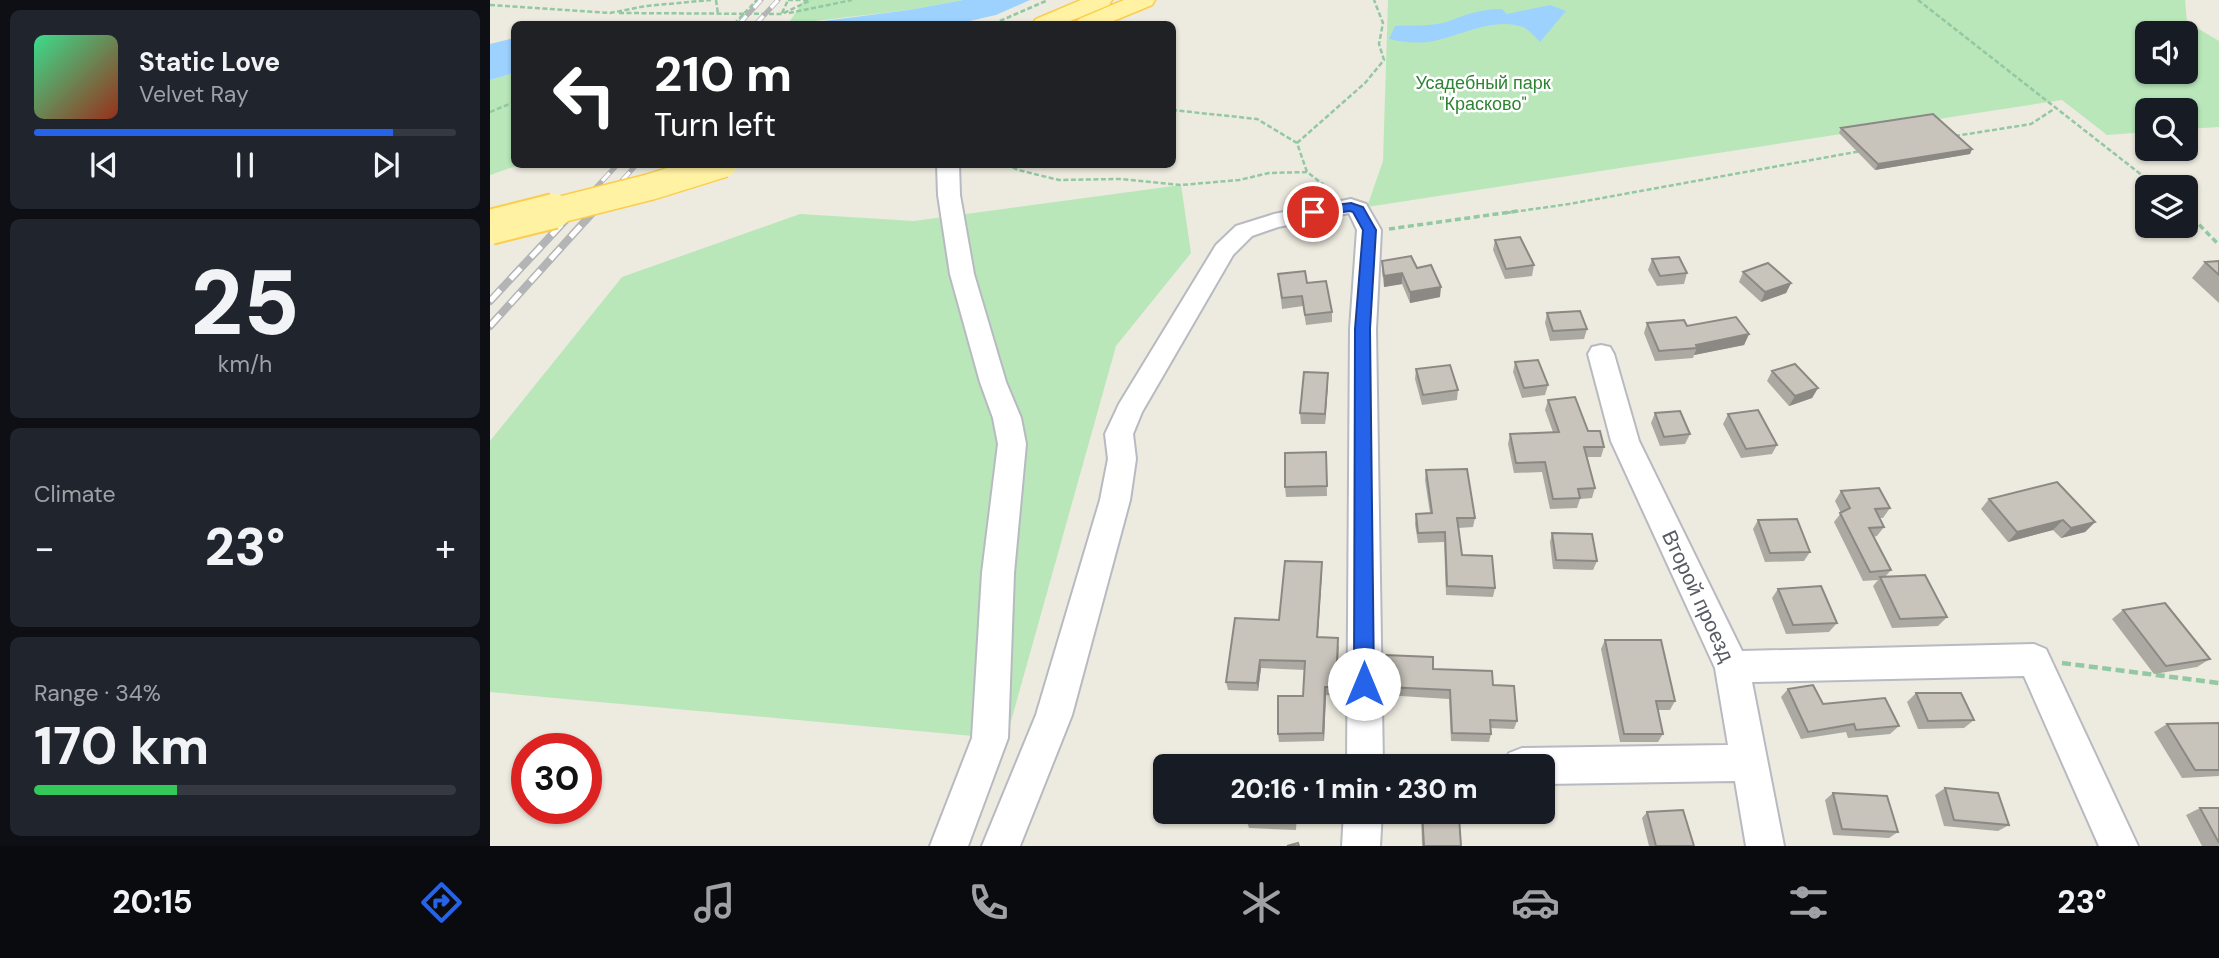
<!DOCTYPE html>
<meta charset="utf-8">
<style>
:root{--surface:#171b24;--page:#20242c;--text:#f1f3f6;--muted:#9ea1a6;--line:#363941;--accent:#2563eb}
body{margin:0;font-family:"DM Sans",sans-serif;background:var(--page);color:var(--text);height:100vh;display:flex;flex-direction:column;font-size:26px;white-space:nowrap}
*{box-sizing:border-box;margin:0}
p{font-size:23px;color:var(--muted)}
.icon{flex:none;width:38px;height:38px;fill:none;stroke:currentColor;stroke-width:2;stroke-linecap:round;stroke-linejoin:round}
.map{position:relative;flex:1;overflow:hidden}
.sheet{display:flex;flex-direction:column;gap:10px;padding:10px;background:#0d0f14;width:490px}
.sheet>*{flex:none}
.hud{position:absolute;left:21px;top:21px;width:665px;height:147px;border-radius:10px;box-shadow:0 2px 5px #0004;background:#202124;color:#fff;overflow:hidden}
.tools{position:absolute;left:1645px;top:21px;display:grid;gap:14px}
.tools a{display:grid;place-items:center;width:63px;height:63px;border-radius:10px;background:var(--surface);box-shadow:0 2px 5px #0004;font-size:35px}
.speed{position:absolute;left:21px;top:733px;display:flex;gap:14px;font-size:35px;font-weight:700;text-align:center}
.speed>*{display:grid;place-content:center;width:91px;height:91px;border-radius:50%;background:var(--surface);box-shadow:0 2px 5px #0004;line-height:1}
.speed .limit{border:10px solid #d22;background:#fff;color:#111}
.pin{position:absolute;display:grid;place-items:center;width:60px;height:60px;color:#fff;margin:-30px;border:4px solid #fff;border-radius:50%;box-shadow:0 2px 7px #0007}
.me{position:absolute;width:77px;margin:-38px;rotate:0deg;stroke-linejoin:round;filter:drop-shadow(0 0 5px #0008)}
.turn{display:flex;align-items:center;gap:24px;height:147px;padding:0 28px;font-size:32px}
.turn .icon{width:91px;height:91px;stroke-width:2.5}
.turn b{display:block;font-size:49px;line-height:60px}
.big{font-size:52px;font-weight:800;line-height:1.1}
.sheet .widget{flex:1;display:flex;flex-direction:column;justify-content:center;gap:10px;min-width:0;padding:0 24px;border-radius:10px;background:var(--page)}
.sheet .dial{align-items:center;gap:0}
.dial b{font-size:91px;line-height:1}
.song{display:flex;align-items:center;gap:21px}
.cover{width:84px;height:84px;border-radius:10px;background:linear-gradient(135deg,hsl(150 70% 55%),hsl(10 70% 35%))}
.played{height:7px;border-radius:4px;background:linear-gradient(90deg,var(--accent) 85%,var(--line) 85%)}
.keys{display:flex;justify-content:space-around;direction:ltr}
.heat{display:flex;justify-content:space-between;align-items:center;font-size:38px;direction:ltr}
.charge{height:10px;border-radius:5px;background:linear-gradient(90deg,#34c759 34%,var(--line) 0)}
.trip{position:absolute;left:663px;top:754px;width:402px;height:70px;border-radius:10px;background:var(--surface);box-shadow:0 2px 5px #0004;font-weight:800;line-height:70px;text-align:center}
.dock{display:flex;height:112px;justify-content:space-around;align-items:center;background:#090b0e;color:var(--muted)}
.dock .icon{width:49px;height:49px}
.dock .on{color:var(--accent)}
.dock b{font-size:32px;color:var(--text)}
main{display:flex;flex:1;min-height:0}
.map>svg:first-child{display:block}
.green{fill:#b9e7ba;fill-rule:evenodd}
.water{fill:#9dd2ff}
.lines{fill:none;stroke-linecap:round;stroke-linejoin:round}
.minor-casing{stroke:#b7bac0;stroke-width:4}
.major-casing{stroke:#fccd49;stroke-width:3}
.path-far2{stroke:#92c8a2;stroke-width:2.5;stroke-dasharray:5 2.5;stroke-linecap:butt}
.path-far1{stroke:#92c8a2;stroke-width:3.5;stroke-dasharray:6 3.5;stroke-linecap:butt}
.path{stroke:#92c8a2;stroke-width:4.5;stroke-dasharray:9 4.5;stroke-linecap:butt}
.minor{fill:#fff;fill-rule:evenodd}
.major{fill:#fff2a2;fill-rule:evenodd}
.rail-far1-casing{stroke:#b3b4b5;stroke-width:5}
.rail-casing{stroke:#b3b4b5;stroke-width:8}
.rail-far1{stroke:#fff;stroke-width:3.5;stroke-dasharray:11;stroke-linecap:butt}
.rail{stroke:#fff;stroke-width:5;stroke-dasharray:15;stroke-linecap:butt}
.major-bridge-far1-casing{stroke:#fccd49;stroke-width:29;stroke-linecap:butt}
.major-bridge-casing{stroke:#fccd49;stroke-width:38;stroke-linecap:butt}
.path-bridge{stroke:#92c8a2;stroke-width:2.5;stroke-dasharray:5 2.5;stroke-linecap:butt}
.major-bridge-far1{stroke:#fff2a2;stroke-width:26}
.major-bridge{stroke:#fff2a2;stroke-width:34}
.wall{fill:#aca9a2}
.shaded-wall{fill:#8c8984}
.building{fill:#c8c4bc;stroke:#8c8984;stroke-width:2}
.route{fill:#2563eb;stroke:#184099;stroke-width:2}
.labels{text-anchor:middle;stroke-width:5;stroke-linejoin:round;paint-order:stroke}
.far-park-label{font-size:18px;fill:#2e8433;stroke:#fff}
.street-label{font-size:21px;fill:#585c62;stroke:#fff}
</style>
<main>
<section class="sheet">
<div class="widget">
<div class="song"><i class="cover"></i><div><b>Static Love</b><p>Velvet Ray</p></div></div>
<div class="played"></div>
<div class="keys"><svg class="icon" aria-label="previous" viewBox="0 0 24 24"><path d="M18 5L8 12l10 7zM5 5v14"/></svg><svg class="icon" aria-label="pause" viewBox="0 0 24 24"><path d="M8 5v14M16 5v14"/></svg><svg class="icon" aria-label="next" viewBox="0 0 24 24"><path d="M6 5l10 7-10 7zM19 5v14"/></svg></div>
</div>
<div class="widget dial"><b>25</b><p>km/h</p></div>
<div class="widget"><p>Climate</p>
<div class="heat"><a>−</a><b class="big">23°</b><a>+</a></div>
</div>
<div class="widget"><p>Range · 34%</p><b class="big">170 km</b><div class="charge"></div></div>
</section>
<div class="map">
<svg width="1729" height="846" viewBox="0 0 1729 846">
<rect width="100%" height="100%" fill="#edeadf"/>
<path class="green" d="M 314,0 L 473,0 L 419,10 L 298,24 Z
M 898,0 L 1695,0 L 1697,22 L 1729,41 L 1729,127 L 1696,129 L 1696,110 L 1657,110 L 1657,132 L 1617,135 L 1572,100 L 877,207 L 893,161 ZM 1657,33 L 1696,33 L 1696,72 L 1657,72 Z
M 24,73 L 24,164 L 29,165 L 0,175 L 0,80 Z
M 691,185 L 701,253 L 626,346 L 516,739 L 0,692 L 0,441 L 132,277 L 310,214 L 424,221 Z"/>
<path class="water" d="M 473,0 L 540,0 L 506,15 L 475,22 L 310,24 L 419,10 Z
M 1060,5 L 1076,11 L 1050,42 C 1045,37 1039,30 1033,27 C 1006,17 973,34 948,40 C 932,44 915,43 899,39 L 905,26 C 922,25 946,27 962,20 C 980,13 993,9 1012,9 L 1017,14 Z
M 24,38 L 24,73 L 0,80 L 0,44 Z"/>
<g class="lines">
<g class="minor-casing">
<path id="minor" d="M 447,164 L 469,164 L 470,195 L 484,274 L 516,382 L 531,418 L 536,444 L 524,573 L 518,738 L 478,846 L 440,846 L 482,738 L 492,573 L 508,444 L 503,418 L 490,382 L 460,274 L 448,195 Z
M 861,199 L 876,204 L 891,230 L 886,329 L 893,766 L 857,766 L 860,329 L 867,230 L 859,213 L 788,227 L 762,236 L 743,255 L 652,412 L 643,434 L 646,459 L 640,500 L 582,715 L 530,846 L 492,846 L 546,715 L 610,500 L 618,459 L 615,434 L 629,404 L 726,245 L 746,226 L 784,214 Z
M 1111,345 L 1120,347 L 1124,354 L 1149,441 L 1252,651 L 1544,644 L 1556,649 L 1648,846 L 1609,846 L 1534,676 L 1262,682 L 1294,846 L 1256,846 L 1245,781 L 1054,784 L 1054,766 L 1014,766 L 1019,753 L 1032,748 L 1238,745 L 1225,668 L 1121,441 L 1098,354 L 1102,347 Z
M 854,812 L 892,812 L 890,846 L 852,846 Z"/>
</g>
<g class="major-casing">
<path id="major" d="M 591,0 L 622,0 L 619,5 L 573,24 L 542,24 L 546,19 Z
M 634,0 L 665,0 L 662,5 L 616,24 L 585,24 L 589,19 Z"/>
</g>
<path class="path-far2" d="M 226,0 L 228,14
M 298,0 L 320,0
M 1428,0 L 1667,187
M 0,5 L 120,13 L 156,6 L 221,0
M 129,13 L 292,14 L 321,0
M 292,13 L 298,0
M 299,13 L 362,0
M 503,24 L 558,0
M 682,110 L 767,119 L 807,143 L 817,172
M 0,112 L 24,102
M 1465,136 L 1541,124 L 1564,109
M 807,143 L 875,83 L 894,60 L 889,44 L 893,23 L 884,0
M 516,164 L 528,170 L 569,180 L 631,179 L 691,185 L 749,180 L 779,173 L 817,172 L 843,192
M 1016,213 L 1079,204 L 1371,151"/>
<path class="path-far1" d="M 1696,211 L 1729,245
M 899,229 L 1028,211"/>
<path class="path" d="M 1572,663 L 1729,683"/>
<use href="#minor" class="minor"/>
<use href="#major" class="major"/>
<g class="rail-far1-casing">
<path id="rail-far1" d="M 249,24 L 271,0
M 266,24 L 288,0
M 82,213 L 128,164
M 103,213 L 147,164"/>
</g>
<g class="rail-casing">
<path id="rail" d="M 0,301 L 84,211
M 0,326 L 104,211"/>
</g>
<use href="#rail-far1" class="rail-far1"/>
<use href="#rail" class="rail"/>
<g class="major-bridge-far1-casing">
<path id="major-bridge-far1" d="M 57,213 L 160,187 L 234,164"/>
</g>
<g class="major-bridge-casing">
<path id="major-bridge" d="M 0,227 L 64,211"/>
</g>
<path class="path-bridge" d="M 244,24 L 267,0"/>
<use href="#major-bridge-far1" class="major-bridge-far1"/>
<use href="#major-bridge" class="major-bridge"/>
</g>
<path class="wall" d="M 1351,128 L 1482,149 L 1480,154 L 1385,170 L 1349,133 Z
M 1005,240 L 1044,265 L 1042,276 L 1015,279 L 1003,250 Z
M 1162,259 L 1197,273 L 1194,284 L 1167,286 L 1158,270 Z
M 892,261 L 927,268 L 950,297 L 920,303 L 912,284 L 894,287 L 892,271 Z
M 1729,261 L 1729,303 L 1702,278 L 1715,262 Z
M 1253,272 L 1301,283 L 1296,293 L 1271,302 L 1249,282 Z
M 788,274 L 817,283 L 842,312 L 842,322 L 816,325 L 813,306 L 792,309 Z
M 1057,313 L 1097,329 L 1094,339 L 1060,341 L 1055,323 Z
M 1157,323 L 1197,326 L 1259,334 L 1254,345 L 1204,355 L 1203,358 L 1165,361 L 1154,333 Z
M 1025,362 L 1058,385 L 1055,395 L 1032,398 L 1023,372 Z
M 926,369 L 968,390 L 967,400 L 932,405 L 925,379 Z
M 1282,371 L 1328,388 L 1322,398 L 1299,406 L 1277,381 Z
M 838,383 L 835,424 L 811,424 L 810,413 Z
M 1058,400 L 1098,431 L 1114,447 L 1111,457 L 1097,457 L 1105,488 L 1102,498 L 1090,499 L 1087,508 L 1060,509 L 1052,472 L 1024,473 L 1018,444 L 1020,434 L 1063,432 L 1055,410 Z
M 1165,413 L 1200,434 L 1195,444 L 1170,446 L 1161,423 Z
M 1238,414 L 1287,445 L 1282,454 L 1251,458 L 1233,424 Z
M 836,452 L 837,496 L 796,497 L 795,487 Z
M 936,470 L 985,518 L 983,527 L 968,528 L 972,555 L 1005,588 L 1003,597 L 956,595 L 954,542 L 928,543 L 925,524 L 926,514 L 940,513 L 935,480 Z
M 1351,491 L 1400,508 L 1393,518 L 1389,518 L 1394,527 L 1387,536 L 1383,537 L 1401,570 L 1395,577 L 1457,617 L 1448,626 L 1402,628 L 1383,586 L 1388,580 L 1373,581 L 1344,522 L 1351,513 L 1345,501 Z
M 1499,499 L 1605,522 L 1595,532 L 1571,538 L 1563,530 L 1518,542 L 1491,509 Z
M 1268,520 L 1320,552 L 1314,561 L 1275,562 L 1263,529 Z
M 1062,533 L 1107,561 L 1103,570 L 1063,569 L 1060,542 Z
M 832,562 L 832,571 L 828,637 L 849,646 L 846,696 L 836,695 L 834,741 L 789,742 L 788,734 L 813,696 L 815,670 L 771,668 L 768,691 L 738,690 L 736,682 L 789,620 Z
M 1288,589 L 1347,623 L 1339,632 L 1296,634 L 1282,598 Z
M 1633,610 L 1720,659 L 1707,667 L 1664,674 L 1622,619 Z
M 1115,640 L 1185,701 L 1180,710 L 1168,710 L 1173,734 L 1168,742 L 1130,742 L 1111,649 Z
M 894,655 L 943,669 L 1003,685 L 1027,721 L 1024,729 L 1001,728 L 1001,734 L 999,742 L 961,741 L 959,699 L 894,695 Z
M 1298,689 L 1333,704 L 1409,726 L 1400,734 L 1358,738 L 1356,732 L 1311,739 L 1291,697 Z
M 1426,693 L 1484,720 L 1474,728 L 1428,729 L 1417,702 Z
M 1729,723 L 1729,776 L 1692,778 L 1664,732 L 1677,724 Z
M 1455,788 L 1519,825 L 1508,831 L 1454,826 L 1445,795 Z
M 1343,793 L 1408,832 L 1399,838 L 1343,835 L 1335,800 Z
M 1710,808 L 1729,808 L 1729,846 L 1712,846 L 1696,815 Z
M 758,812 L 807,812 L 806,830 L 759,828 L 757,822 Z
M 931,812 L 990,812 L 990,817 L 988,824 L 969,824 L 971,846 L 932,846 Z
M 1157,812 L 1204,846 L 1159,846 L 1152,818 Z"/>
<path class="shaded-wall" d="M 1482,149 L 1480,154 L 1385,170 L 1388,164 Z
M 912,273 L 912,284 L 894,287 L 894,276 Z
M 1301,283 L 1296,293 L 1271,302 L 1275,292 Z
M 951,287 L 950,297 L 920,303 L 920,292 Z
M 1259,334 L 1254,345 L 1204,355 L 1207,348 L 1206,345 Z
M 838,373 L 838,383 L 835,424 L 835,414 Z
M 1328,388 L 1322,398 L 1299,406 L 1305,396 Z
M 1573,520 L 1563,530 L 1518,542 L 1527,532 Z
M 1605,522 L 1595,532 L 1571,538 L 1581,528 Z
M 832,562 L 832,571 L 827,646 L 827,637 Z
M 770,660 L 771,668 L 768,691 L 767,683 Z
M 835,687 L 836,695 L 834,741 L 833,733 Z"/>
<path class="building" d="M 1443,114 L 1482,149 L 1388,164 L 1351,128 Z
M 1030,237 L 1044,265 L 1016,269 L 1005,240 Z
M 921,256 L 927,268 L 941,265 L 951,287 L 920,292 L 912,273 L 894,276 L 892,261 Z
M 1189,257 L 1197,273 L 1170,276 L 1162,259 Z
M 1729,261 L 1729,275 L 1715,262 Z
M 1278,263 L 1301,283 L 1275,292 L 1253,272 Z
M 815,271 L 817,283 L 836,281 L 842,312 L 815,315 L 812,296 L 792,298 L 788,274 Z
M 1090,311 L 1097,329 L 1063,331 L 1057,313 Z
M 1246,317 L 1259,334 L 1206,345 L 1207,348 L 1169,351 L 1157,323 L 1194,320 L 1197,326 Z
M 1048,360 L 1058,385 L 1034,388 L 1025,362 Z
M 1305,364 L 1328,388 L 1305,396 L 1282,371 Z
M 960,365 L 968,390 L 933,395 L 926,369 Z
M 814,372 L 838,373 L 835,414 L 810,413 Z
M 1085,397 L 1098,431 L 1110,431 L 1114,447 L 1094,447 L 1105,488 L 1088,489 L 1090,498 L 1063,499 L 1055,462 L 1026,463 L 1020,434 L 1069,432 L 1058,400 Z
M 1268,410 L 1287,445 L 1256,449 L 1238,414 Z
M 1190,411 L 1200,434 L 1174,437 L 1165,413 Z
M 836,452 L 837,486 L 795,487 L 795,453 Z
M 977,469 L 985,518 L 967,518 L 972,555 L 1002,556 L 1005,588 L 957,586 L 955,532 L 928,533 L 926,514 L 942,513 L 936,470 Z
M 1567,482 L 1605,522 L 1581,528 L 1573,520 L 1527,532 L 1499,499 Z
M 1389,488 L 1400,508 L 1385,509 L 1394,527 L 1379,528 L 1401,570 L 1380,572 L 1350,513 L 1360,508 L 1351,491 Z
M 1307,519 L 1320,552 L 1280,553 L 1268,520 Z
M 1062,533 L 1102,534 L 1107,561 L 1066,560 Z
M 795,561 L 832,562 L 827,637 L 848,638 L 846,687 L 835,687 L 833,733 L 788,734 L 788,696 L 813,696 L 815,661 L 770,660 L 767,683 L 736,682 L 745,618 L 789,620 Z
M 1435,575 L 1457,617 L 1410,619 L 1390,577 Z
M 1331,586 L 1347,623 L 1303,625 L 1288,589 Z
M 1675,603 L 1720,659 L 1676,666 L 1633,610 Z
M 1115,640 L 1171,640 L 1185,701 L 1166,701 L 1173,734 L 1134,734 Z
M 894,655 L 943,657 L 943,669 L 1002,671 L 1003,685 L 1024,686 L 1027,721 L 1000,720 L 1001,734 L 962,733 L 960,690 L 895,687 Z
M 1323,685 L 1333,704 L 1395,698 L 1409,726 L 1366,730 L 1364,724 L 1318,732 L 1298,689 Z
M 1426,693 L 1471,693 L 1484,720 L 1438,721 Z
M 1729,723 L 1729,770 L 1705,770 L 1677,724 Z
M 1455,788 L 1508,793 L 1519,825 L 1464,820 Z
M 1343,793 L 1397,796 L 1408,832 L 1352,829 Z
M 1710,808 L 1729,808 L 1729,843 Z
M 1193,810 L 1204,846 L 1166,846 L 1157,812 Z
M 758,812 L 805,812 L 805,823 L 757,822 Z
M 932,812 L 990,812 L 990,817 L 969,817 L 971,846 L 934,846 Z
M 808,843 L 809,846 L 797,846 Z"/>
<path class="route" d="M 861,203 L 873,207 L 886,230 L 880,329 L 884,684 L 881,691 L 874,694 L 867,691 L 864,684 L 865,329 L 873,230 L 863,212 L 860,211 L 823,216 L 817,212 L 823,208 Z"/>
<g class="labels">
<g class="far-park-label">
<text x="993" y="89">Усадебный парк<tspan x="993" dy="21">"Красково"</tspan></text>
</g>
<g class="street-label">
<text transform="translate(1208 596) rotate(65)" y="7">Второй проезд</text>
</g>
</g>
</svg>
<div class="tools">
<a><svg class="icon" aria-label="sound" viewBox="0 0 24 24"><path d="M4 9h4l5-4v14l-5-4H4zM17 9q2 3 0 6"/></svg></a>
<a><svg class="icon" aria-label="search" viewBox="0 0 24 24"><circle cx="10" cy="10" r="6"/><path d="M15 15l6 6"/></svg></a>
<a><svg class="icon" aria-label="layers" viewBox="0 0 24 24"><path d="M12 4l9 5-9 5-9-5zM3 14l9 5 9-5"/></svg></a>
</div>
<div class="speed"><div class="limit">30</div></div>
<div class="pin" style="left:823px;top:212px;background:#d93025"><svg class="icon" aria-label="arrive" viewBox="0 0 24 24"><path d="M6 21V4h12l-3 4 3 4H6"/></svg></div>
<svg class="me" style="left:874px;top:684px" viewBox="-20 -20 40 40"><circle r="19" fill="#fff"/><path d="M0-13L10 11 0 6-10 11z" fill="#2563eb"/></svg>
<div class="trip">20:16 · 1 min · 230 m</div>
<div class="hud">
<div class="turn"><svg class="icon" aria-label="left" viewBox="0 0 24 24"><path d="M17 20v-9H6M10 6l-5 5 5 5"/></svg><div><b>210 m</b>Turn left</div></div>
</div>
</div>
</main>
<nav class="dock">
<b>20:15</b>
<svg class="icon on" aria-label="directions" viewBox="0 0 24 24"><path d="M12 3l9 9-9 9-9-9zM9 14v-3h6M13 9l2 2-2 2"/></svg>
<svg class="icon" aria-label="music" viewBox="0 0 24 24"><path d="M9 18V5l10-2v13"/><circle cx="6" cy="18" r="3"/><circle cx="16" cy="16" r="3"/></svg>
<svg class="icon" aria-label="phone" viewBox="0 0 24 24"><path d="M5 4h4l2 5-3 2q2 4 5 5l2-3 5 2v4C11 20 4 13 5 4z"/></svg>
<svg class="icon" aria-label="climate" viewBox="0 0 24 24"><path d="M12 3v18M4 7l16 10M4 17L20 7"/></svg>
<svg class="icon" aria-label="car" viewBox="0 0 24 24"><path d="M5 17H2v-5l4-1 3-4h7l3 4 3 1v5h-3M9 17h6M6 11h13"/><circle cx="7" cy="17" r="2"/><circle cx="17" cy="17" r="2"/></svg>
<svg class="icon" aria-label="filters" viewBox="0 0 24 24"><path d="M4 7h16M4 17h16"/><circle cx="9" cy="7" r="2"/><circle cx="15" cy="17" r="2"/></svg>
<b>23°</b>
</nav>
